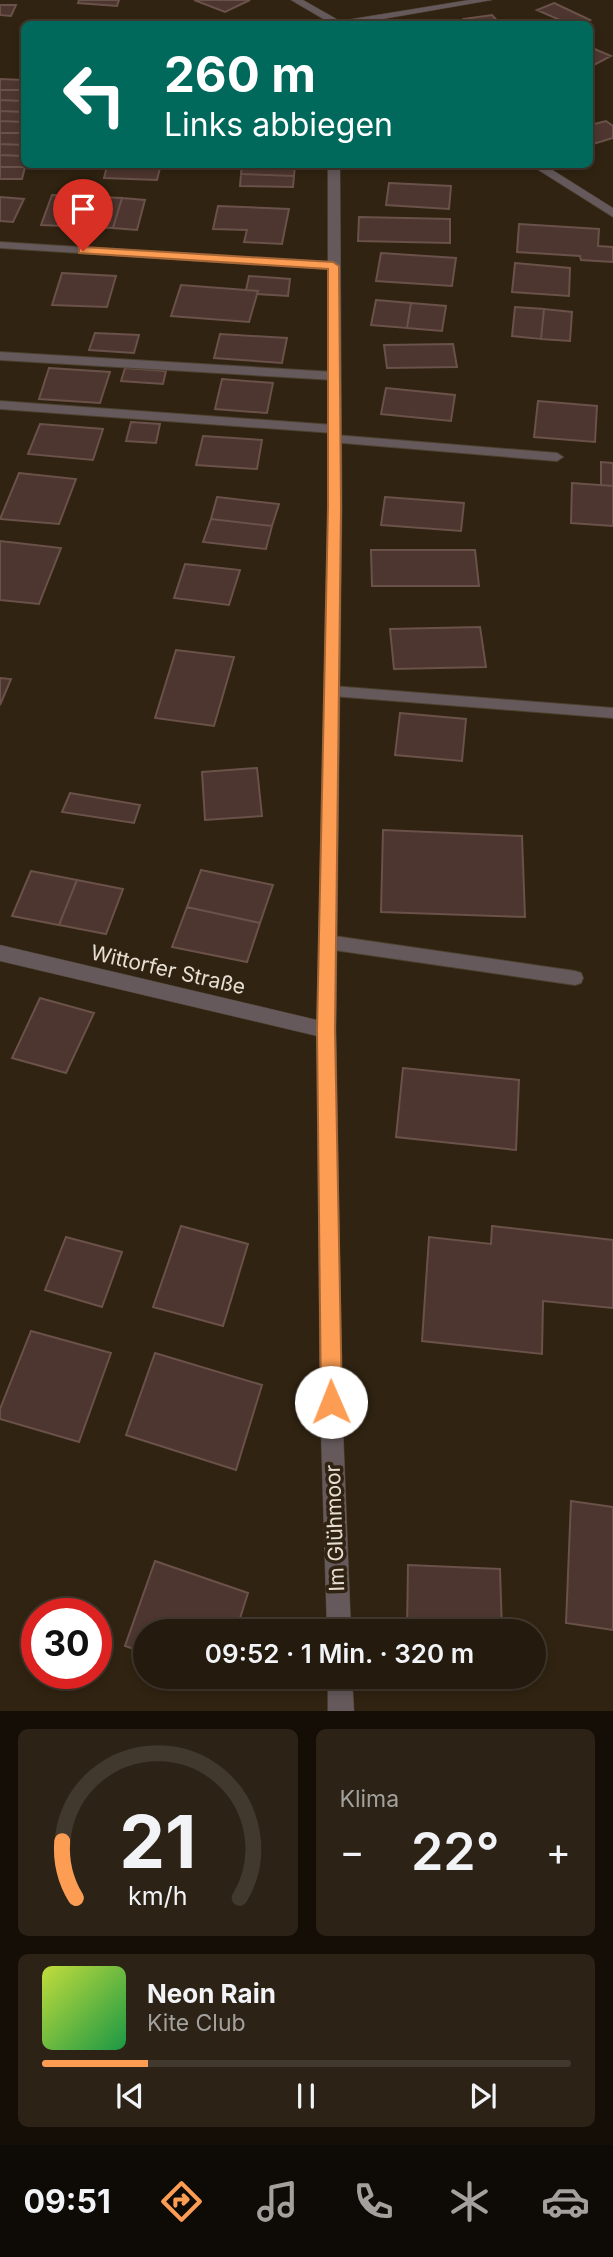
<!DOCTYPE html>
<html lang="de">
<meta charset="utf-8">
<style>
:root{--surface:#241a0d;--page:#2c2316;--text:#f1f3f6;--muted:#a3a19d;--line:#41382e;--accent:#fc9d53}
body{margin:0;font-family:Inter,sans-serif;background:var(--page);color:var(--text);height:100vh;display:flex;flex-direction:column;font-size:26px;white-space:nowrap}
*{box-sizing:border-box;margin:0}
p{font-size:23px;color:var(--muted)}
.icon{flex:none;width:38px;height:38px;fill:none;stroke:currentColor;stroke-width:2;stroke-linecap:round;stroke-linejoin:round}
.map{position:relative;height:1711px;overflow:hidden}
.side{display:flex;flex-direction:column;gap:18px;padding:18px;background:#140e07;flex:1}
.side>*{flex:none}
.hud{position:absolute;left:21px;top:21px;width:572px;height:147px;border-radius:10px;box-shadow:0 4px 10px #0003,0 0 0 2px var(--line);background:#00695c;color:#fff;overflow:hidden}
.speed{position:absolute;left:21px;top:1598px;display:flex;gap:14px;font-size:35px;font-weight:700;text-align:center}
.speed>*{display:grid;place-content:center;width:91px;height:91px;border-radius:50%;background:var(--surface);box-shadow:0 4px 10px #0003,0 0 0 2px var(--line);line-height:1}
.speed .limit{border:10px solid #d22;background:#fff;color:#111}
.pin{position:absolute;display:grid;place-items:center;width:60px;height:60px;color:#fff;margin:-72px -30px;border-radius:50% 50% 50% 0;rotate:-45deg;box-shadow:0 0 7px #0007}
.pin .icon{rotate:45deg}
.me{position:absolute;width:77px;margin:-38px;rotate:359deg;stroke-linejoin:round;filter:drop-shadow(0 0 5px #0008)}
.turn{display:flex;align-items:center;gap:24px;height:147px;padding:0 28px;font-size:32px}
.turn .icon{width:91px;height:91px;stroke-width:2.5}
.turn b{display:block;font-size:49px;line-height:60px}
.big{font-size:52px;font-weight:600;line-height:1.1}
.side .widget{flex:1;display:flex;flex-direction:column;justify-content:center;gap:10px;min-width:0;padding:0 24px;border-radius:10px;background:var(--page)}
.side .dial{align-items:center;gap:0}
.dial svg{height:182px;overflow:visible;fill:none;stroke:var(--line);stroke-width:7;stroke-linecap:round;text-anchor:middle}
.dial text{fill:var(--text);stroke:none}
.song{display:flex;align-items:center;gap:21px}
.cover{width:84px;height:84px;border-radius:10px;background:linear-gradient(135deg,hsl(70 70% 55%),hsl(140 70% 35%))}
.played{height:7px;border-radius:4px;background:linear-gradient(90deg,var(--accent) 20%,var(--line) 20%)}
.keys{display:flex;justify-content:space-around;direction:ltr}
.heat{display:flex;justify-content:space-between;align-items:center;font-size:38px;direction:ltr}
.side .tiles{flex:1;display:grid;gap:18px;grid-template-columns:1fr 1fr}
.widget:last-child{grid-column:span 2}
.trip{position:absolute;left:133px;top:1619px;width:413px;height:70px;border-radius:35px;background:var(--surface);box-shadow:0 4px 10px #0003,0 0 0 2px var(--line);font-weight:600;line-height:70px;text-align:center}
.dock{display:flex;height:112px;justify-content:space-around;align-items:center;background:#0e0a05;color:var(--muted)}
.dock .icon{width:49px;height:49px}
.dock .on{color:var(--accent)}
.dock b{font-size:32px;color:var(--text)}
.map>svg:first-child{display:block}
.building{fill:#4d362f;stroke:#6a5149;stroke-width:2}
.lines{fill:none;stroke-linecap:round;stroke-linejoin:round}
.service-casing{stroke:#4d4130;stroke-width:2}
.minor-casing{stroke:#4d4130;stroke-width:1}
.service{fill:#65595b;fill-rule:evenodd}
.minor{fill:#65595b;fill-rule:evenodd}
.route{fill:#fc9d53;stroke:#a46636;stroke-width:2}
.labels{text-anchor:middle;stroke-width:7;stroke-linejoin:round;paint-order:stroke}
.street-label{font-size:21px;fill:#e7dfd3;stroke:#302311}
</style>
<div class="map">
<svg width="613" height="1711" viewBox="0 0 613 1711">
<rect width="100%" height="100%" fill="#302311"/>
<path class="building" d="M 79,0 L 119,0 L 117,6 L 78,3 Z
M 194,0 L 250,0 L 225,12 Z
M 554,3 L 590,20 L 579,24 L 569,24 L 537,10 Z
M 0,5 L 16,5 L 11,16 L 0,15 Z
M 492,15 L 500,24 L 469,24 L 464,19 Z
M 590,47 L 611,56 L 590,67 Z
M 0,79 L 24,80 L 24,90 L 0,90 Z
M 0,90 L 24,90 L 24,101 L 0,100 Z
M 0,100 L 24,101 L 24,112 L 0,111 Z
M 0,111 L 24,112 L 24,122 L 0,121 Z
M 0,121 L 24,122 L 24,133 L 0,133 Z
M 606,121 L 613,126 L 613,138 L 590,145 L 590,125 Z
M 0,133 L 24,133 L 24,145 L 0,144 Z
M 0,144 L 24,145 L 24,156 L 0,155 Z
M 0,155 L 24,156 L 25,167 L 0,167 Z
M 108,164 L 160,164 L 160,168 Z
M 242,164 L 295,164 L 294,176 L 241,174 Z
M 107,166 L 160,168 L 157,180 L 104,178 Z
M 0,167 L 25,167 L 22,179 L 0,179 Z
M 241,174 L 294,176 L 293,187 L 240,186 Z
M 389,183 L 451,186 L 449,209 L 386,205 Z
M 52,195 L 75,196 L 65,226 L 41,225 Z
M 75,196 L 99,197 L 89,227 L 65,226 Z
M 0,197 L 24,199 L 13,222 L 0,221 Z
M 99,197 L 122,198 L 113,228 L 89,227 Z
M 122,198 L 145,200 L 137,230 L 113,228 Z
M 218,206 L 289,209 L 282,244 L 244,242 L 247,230 L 213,229 Z
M 359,217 L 450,219 L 450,243 L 358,241 Z
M 519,224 L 599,229 L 598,246 L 613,247 L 613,262 L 581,260 L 580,256 L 517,252 Z
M 381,253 L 456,258 L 452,286 L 376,281 Z
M 515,263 L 570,268 L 569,296 L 512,292 Z
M 62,273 L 116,276 L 107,307 L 52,305 Z
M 249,276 L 290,279 L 288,296 L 257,294 L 258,291 L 246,290 Z
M 181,285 L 258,291 L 249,322 L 171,316 Z
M 376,300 L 411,303 L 407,328 L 371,325 Z
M 411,303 L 446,306 L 442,331 L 407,328 Z
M 515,307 L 544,309 L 541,339 L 512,336 Z
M 544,309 L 572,312 L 570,341 L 541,339 Z
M 95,333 L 139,335 L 134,353 L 89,350 Z
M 220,334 L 287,338 L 282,363 L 214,358 Z
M 453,344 L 457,367 L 387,368 L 384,345 Z
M 49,368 L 110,372 L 100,403 L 39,399 Z
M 125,368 L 166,371 L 163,384 L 121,381 Z
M 222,379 L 273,383 L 267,413 L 215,409 Z
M 386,388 L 455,395 L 451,421 L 381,414 Z
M 538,401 L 597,406 L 595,442 L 534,437 Z
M 131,422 L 160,424 L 156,443 L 126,441 Z
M 40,424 L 103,429 L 93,460 L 28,454 Z
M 203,436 L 262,440 L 257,469 L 196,465 Z
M 601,462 L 613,463 L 613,486 L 601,485 Z
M 19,473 L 76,479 L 59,524 L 0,519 Z
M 572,483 L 613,486 L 613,526 L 571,523 Z
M 217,497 L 279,504 L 272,526 L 211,519 Z
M 385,497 L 464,503 L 461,531 L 381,525 Z
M 211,519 L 272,526 L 266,549 L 203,542 Z
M 0,541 L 61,548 L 39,604 L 0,600 Z
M 371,550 L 475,550 L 479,586 L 372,586 Z
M 185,564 L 240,570 L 229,605 L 174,598 Z
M 480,627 L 486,667 L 394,669 L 390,629 Z
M 176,650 L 234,657 L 214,726 L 155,718 Z
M 0,678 L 11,679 L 0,705 Z
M 400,713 L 466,719 L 462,761 L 395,755 Z
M 257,768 L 262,816 L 205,820 L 202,772 Z
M 70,793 L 140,805 L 134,823 L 62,812 Z
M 383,830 L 522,836 L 525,917 L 381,912 Z
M 201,870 L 273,885 L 260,923 L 187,907 Z
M 31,871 L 77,880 L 59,925 L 12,916 Z
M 77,880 L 123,889 L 106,934 L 59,925 Z
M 187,907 L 260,923 L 247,962 L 172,947 Z
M 40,998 L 94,1013 L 66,1073 L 12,1058 Z
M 403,1068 L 519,1080 L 516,1150 L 396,1137 Z
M 181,1226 L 248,1244 L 223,1326 L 153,1307 Z
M 492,1226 L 613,1240 L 613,1308 L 543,1301 L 542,1354 L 422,1341 L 429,1237 L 491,1244 Z
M 66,1237 L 122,1252 L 102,1307 L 45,1290 Z
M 31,1331 L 111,1353 L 79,1442 L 0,1419 L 0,1409 Z
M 155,1353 L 262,1385 L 236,1470 L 126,1435 Z
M 571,1501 L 613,1507 L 613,1630 L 566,1623 Z
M 155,1561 L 248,1593 L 236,1631 L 145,1631 L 145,1653 L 125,1646 Z
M 408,1565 L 500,1569 L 502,1631 L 407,1631 Z
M 407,1676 L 503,1676 L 503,1683 L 407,1678 Z"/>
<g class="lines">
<g class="service-casing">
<path id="service" d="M 0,242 L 333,263 L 339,266 L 333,269 L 0,248 Z
M 0,352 L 334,372 L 340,376 L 334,380 L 0,360 Z
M 0,401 L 334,425 L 340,429 L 334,433 L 0,409 Z
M 335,435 L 557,453 L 563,457 L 557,461 L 331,442 L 329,439 Z
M 332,686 L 613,708 L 613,718 L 332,696 L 325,691 Z
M 327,935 L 575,971 L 581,973 L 583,978 L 581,983 L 575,985 L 327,949 L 321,947 L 319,942 L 321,937 Z"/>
</g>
<g class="minor-casing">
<path id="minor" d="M 291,0 L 303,0 L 340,21 L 469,0 L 492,0 L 354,24 L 332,24 Z
M 328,164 L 340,164 L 342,507 L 336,1030 L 342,1402 L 351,1631 L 327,1631 L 320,1402 L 317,1036 L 0,961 L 0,945 L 317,1020 L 328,507 Z
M 529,164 L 543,164 L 613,208 L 613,217 Z
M 328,1676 L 352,1676 L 354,1711 L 328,1711 Z"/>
</g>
<use href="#service" class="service"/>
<use href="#minor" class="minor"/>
</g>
<path class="route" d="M 83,247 L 333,262 L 339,266 L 341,507 L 335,1030 L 342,1402 L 339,1409 L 331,1412 L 324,1409 L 321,1402 L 317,1030 L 328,507 L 328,269 L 79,253 L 79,248 Z"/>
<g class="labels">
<g class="street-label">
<text transform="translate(168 970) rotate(13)" y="7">Wittorfer Straße</text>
<text transform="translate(335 1528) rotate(-92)" y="7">Im Glühmoor</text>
</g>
</g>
</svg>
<div class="speed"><div class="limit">30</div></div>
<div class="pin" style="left:83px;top:251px;background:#d93025"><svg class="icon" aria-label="arrive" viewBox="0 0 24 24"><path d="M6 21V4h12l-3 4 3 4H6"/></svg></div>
<svg class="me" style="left:331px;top:1402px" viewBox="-20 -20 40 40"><circle r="19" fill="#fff"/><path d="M0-13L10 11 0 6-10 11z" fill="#fc9d53"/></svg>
<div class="trip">09:52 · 1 Min. · 320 m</div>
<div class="hud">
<div class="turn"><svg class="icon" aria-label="left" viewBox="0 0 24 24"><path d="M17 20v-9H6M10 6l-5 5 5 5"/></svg><div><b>260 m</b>Links abbiegen</div></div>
</div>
</div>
<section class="side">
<div class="tiles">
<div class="widget dial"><svg viewBox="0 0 100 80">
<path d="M14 69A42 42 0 1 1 86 69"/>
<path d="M14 69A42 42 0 0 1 8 44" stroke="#fc9d53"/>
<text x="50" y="56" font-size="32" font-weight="700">21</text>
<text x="50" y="72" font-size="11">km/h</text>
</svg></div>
<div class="widget"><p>Klima</p>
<div class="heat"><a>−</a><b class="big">22°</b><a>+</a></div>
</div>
<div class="widget">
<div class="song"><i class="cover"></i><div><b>Neon Rain</b><p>Kite Club</p></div></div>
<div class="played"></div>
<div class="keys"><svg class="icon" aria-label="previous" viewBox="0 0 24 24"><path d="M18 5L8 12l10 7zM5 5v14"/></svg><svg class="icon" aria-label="pause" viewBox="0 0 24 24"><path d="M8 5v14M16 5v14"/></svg><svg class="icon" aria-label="next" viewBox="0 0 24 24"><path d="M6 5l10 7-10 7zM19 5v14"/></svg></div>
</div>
</div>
</section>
<nav class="dock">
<b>09:51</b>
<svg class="icon on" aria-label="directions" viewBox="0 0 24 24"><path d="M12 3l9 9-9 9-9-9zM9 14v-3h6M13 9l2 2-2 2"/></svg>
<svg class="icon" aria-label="music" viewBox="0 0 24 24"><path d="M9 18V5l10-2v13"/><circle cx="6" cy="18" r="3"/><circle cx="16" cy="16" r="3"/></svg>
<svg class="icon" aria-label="phone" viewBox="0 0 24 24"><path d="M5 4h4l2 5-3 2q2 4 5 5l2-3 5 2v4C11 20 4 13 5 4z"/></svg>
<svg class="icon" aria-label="climate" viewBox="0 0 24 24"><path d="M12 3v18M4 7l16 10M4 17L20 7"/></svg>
<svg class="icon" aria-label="car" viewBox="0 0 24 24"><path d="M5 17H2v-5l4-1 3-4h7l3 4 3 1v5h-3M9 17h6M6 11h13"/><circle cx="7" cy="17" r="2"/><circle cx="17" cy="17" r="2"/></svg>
</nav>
